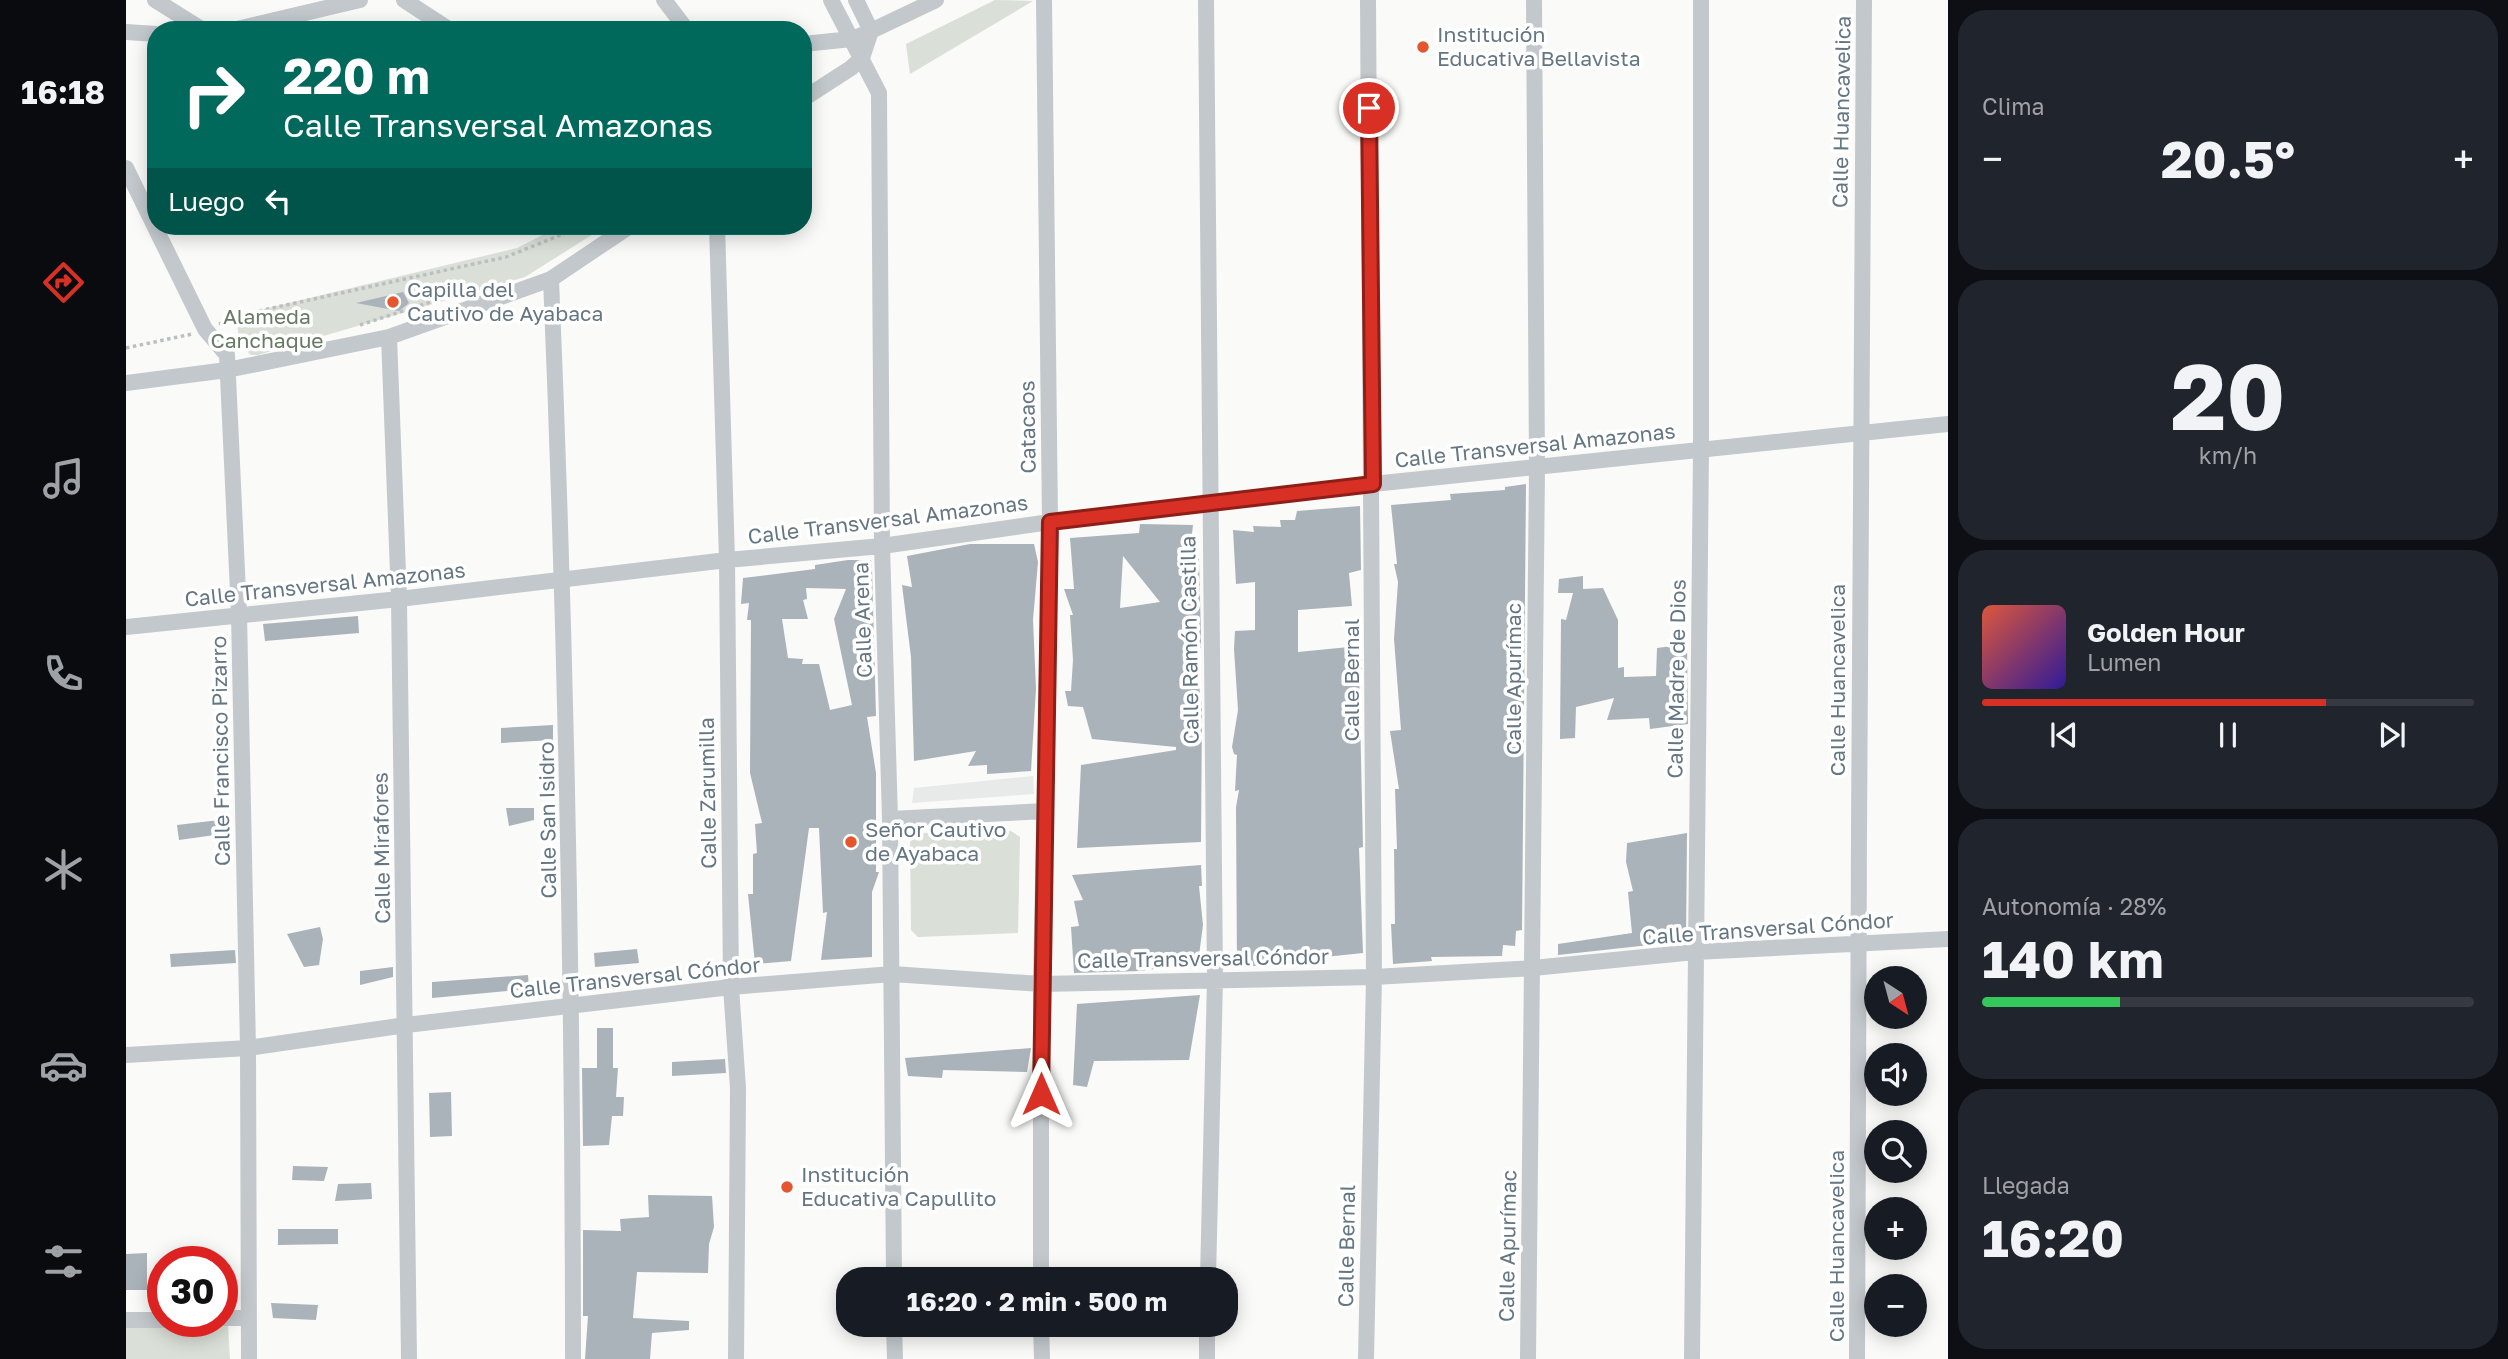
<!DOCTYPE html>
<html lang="es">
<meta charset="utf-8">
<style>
:root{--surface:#171b24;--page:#20242c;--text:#f1f3f6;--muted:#9ea1a6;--line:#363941;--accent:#d93025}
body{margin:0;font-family:"Golos Text",sans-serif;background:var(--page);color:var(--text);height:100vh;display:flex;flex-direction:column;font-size:26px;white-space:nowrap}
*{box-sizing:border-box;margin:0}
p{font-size:23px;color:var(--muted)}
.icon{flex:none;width:38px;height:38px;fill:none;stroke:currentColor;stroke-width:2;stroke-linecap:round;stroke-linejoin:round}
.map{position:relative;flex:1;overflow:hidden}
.panel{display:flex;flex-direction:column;gap:10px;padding:10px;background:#0d0f14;width:560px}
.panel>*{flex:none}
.top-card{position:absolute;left:21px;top:21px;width:665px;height:214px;border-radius:28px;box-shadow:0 4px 18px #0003;background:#00695c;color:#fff;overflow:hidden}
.needle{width:46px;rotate:144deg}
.buttons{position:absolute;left:1738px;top:966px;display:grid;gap:14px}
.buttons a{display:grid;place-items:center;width:63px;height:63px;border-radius:50%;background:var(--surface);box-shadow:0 4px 18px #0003;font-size:35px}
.speed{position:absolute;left:21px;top:1246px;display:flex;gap:14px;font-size:35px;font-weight:700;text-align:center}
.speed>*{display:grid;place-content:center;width:91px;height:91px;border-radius:50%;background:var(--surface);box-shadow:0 4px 18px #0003;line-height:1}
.speed .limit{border:10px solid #d22;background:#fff;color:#111}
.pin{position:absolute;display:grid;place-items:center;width:60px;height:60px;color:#fff;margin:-30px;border:4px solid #fff;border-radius:50%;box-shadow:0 2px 7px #0007}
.me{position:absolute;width:77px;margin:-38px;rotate:0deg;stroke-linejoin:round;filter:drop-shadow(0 0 5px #0008)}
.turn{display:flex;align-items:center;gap:24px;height:147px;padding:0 21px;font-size:32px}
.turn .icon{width:91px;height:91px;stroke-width:2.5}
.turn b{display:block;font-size:49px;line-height:60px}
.then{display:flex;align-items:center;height:66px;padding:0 21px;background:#0003;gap:14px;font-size:26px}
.big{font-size:52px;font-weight:700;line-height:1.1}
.panel .widget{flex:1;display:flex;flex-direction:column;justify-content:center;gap:10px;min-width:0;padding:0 24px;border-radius:28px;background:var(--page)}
.panel .dial{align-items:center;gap:0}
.dial b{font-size:91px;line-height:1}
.song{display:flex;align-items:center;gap:21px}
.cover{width:84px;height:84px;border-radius:10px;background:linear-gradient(135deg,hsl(10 70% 55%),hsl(250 70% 35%))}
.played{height:7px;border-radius:4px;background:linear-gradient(90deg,var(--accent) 70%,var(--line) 70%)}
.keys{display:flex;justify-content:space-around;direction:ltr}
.heat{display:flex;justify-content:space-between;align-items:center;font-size:38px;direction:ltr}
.charge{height:10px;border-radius:5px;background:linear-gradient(90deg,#34c759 28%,var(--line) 0)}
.trip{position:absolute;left:710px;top:1267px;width:402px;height:70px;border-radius:28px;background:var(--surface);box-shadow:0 4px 18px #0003;font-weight:700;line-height:70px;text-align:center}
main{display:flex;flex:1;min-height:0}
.dock{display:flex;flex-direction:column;width:126px;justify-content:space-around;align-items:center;background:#090b0e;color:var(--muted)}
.dock .icon{width:49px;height:49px}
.dock .current{color:var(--accent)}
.dock b{font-size:32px;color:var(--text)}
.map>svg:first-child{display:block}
.built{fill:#e8e9e9}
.green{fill:#dadfd7}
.building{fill:#aab3b9;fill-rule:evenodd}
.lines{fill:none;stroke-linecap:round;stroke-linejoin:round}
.path{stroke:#bbbfc2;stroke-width:3.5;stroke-dasharray:3.5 3.5;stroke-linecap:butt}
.street{stroke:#c3c8cc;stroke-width:16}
.route-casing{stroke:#8d1f18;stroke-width:18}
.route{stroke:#d93025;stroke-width:12}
.poi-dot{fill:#e4572e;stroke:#fff;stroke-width:2.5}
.labels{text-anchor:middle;stroke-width:7;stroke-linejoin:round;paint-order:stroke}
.poi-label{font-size:21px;fill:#657683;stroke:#fff;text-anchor:start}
.street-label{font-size:21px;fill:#657683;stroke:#fff}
.park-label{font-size:21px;fill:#687a64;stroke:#fff}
</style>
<main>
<nav class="dock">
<b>16:18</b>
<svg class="icon current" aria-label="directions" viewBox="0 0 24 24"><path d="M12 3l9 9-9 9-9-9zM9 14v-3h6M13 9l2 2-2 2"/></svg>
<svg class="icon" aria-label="music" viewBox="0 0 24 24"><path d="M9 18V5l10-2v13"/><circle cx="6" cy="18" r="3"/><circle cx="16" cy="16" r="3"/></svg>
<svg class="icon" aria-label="phone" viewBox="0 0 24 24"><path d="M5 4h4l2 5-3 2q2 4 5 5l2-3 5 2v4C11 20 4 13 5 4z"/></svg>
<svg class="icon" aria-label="climate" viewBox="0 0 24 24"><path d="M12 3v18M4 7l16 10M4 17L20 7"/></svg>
<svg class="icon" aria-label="car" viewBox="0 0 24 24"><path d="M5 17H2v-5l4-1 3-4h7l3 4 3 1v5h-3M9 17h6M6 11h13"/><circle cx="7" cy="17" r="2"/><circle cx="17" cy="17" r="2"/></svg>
<svg class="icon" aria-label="filters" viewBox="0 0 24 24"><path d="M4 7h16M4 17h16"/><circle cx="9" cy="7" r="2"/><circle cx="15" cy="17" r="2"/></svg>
</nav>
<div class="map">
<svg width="1822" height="1359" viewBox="0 0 1822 1359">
<rect width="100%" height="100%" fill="#fafaf8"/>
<path class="built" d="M 907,776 L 908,794 L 786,803 L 788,788 Z"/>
<path class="green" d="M 869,0 L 907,1 L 784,74 L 780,44 Z
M 434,226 L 480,226 L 399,277 L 132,355 L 125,355 C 112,343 110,332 113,315 L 391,248 Z
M 885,831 L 894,837 L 892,933 L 792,937 L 785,930 L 784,842 L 793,833 Z
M 101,1310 L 104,1359 L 0,1359 L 0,1316 L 37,1321 L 96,1321 Z"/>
<path class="building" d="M 277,292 L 283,303 L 273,311 L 230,303 Z
M 1400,484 L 1396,930 L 1390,931 L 1389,946 L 1377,945 L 1376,956 L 1305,957 L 1306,961 L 1267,964 L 1265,924 L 1269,924 L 1268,849 L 1271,849 L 1269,789 L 1273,789 L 1264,731 L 1275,730 L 1268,639 L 1272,582 L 1268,564 L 1271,564 L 1265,505 L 1325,500 L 1324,494 L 1379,490 L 1379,487 Z
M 1234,506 L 1235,570 L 1223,573 L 1226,606 L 1172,610 L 1172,652 L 1233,646 L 1236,662 L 1236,669 L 1233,669 L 1237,847 L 1233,848 L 1237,953 L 1161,961 L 1161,964 L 1111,967 L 1110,807 L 1113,790 L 1109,791 L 1111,755 L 1108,754 L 1106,747 L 1112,710 L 1108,649 L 1109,631 L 1129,630 L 1129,582 L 1110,584 L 1107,530 L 1128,532 L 1127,526 L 1155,527 L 1154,520 L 1169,520 L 1171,511 Z
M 1014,524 L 1067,525 L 1064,551 L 1073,559 L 1075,636 L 1075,648 L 1068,648 L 1076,708 L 1075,842 L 951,848 L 955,765 L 1050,750 L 1050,747 L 966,739 L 957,707 L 942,706 L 939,691 L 945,691 L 947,660 L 944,615 L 947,615 L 938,589 L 948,589 L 944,538 L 1013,533 ZM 997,556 L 1034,602 L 994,608 Z
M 844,544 L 908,544 L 912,562 L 907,620 L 910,689 L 905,771 L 861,774 L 861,765 L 842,766 L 850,751 L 788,761 L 785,657 L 776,585 L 786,587 L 781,556 Z
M 722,560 L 745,560 L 746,569 L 750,716 L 741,717 L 750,773 L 750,872 L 753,872 L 746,892 L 746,957 L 695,960 L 701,912 L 697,913 L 693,828 L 683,828 L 665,961 L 629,964 L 622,894 L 627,894 L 627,854 L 631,853 L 629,824 L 636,823 L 624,773 L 625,620 L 621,620 L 623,603 L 615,604 L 617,578 L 689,569 L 689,565 ZM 680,588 L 720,589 L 708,619 L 726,705 L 704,710 L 693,664 L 676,664 L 677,659 L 662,658 L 656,619 L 682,619 L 677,600 L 681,599 Z
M 1457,576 L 1457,589 L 1477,588 L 1492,620 L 1492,668 L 1498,667 L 1498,677 L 1530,676 L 1531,648 L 1561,644 L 1562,724 L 1524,729 L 1523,718 L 1481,720 L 1488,698 L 1450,707 L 1449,738 L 1434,739 L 1435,619 L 1440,620 L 1447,593 L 1432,593 L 1433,579 Z
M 232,616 L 233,633 L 139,641 L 137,624 Z
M 427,725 L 427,740 L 375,743 L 375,728 Z
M 380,808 L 408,808 L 408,820 L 383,826 Z
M 102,819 L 103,833 L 53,840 L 51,825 Z
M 1561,833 L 1560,941 L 1432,955 L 1432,944 L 1506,933 L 1502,892 L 1507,891 L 1500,862 L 1501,843 Z
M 1075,865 L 1076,886 L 1073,886 L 1077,925 L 1072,963 L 1014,971 L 948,973 L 945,927 L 953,926 L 948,901 L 957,900 L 946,875 Z
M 194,927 L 197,939 L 193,965 L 178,967 L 161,934 Z
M 511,949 L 513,963 L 469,967 L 468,953 Z
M 109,950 L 110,963 L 45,967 L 44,954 Z
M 267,967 L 267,977 L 234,985 L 234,971 Z
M 402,975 L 403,989 L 306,998 L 306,982 Z
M 1074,995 L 1063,1060 L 968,1061 L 961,1087 L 947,1085 L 951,1004 Z
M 471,1028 L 487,1028 L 487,1068 L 492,1068 L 490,1097 L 498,1097 L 497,1116 L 486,1116 L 483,1145 L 457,1146 L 456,1068 L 471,1068 Z
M 905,1048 L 901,1072 L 817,1070 L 816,1078 L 782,1076 L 779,1058 Z
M 599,1059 L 600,1073 L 546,1076 L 546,1062 Z
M 325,1092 L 326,1136 L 304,1137 L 303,1093 Z
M 167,1166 L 202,1167 L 198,1181 L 166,1180 Z
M 245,1183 L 246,1199 L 209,1201 L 212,1184 Z
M 522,1195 L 586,1196 L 588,1227 L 583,1244 L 582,1273 L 511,1272 L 507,1318 L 563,1321 L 563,1330 L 526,1333 L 524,1359 L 459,1359 L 462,1316 L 457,1316 L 457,1230 L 495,1231 L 494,1219 L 523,1217 Z
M 152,1229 L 212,1229 L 212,1244 L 152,1245 Z
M 21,1253 L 21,1290 L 0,1290 L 0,1254 Z
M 145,1303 L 192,1305 L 190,1320 L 147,1318 Z"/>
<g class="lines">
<path class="path" d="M 93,324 L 137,310 L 380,257 L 457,226
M 234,325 L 320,297
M 0,348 L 66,334"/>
<path class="street" d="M 29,0 L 77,30
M 278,0 L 324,30
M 538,0 L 561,30
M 705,0 L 753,93 L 756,546 L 764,819 L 768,1279
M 1080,0 L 1089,979 L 1082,1279
M 107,30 L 234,0
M 0,32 L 30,34
M 677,44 L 726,39 L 745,31 L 730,0
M 677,99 L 725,68 L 736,58 L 745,31 L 810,0
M 0,168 L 79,329 L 101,355 L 113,614 L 122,1048 L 123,1359
M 591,226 L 601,560 L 605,987 L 612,1088 L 610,1359
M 425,279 C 440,639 447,999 447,1359
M 263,337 L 273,599 L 283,1359
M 0,383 L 101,370 L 263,337 L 425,279 L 504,226
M 0,627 L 273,599 L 601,560 L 756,546 L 924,522 L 1247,484 L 1822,424
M 764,819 L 920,811
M 0,1055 L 122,1048 L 280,1025 L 605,987 L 766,974 L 915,984 L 1248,977 L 1407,968 L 1569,952 L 1822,939
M 915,1279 L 915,984 L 924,522 L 918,0
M 96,1318 L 123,1318
M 0,1320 L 37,1320
M 768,1325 L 769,1359
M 915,1325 L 916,1359
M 1081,1359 L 1081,1325
M 1240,1359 L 1248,977 L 1242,0
M 1402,1359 L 1411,468 L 1408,0
M 1566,1359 L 1575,449 L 1575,0
M 1731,1359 C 1734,906 1732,453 1738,0"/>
</g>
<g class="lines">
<g class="route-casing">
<path id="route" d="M 915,1094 L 924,522 L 1247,484 L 1243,108"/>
</g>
<use href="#route" class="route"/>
</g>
<g class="poi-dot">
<circle cx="1297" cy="47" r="7"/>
<circle cx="267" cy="302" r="7"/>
<circle cx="725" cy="842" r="7"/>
<circle cx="661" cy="1187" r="7"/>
</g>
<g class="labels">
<g class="poi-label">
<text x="1311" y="42">Institución<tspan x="1311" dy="24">Educativa Bellavista</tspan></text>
<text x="281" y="297">Capilla del<tspan x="281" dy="24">Cautivo de Ayabaca</tspan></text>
<text x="739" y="837">Señor Cautivo<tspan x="739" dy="24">de Ayabaca</tspan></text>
<text x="675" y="1182">Institución<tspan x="675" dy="24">Educativa Capullito</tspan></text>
</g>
<g class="street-label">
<text transform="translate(1716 112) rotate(-89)" y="7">Calle Huancavelica</text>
<text transform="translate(902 427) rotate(-91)" y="7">Catacaos</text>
<text transform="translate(1409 446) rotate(-6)" y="7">Calle Transversal Amazonas</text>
<text transform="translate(762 520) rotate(-7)" y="7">Calle Transversal Amazonas</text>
<text transform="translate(199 585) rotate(-6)" y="7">Calle Transversal Amazonas</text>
<text transform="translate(737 620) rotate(-92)" y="7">Calle Arena</text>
<text transform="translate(1064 640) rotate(-91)" y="7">Calle Ramón Castilla</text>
<text transform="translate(1388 679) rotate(-90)" y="7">Calle Apurímac</text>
<text transform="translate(1551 679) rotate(-89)" y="7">Calle Madre de Dios</text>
<text transform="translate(1226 680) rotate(-90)" y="7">Calle Bernal</text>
<text transform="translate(1712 680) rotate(-90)" y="7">Calle Huancavelica</text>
<text transform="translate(95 751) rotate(-91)" y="7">Calle Francisco Pizarro</text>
<text transform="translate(582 793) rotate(-91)" y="7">Calle Zarumilla</text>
<text transform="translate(422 820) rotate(-91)" y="7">Calle San Isidro</text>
<text transform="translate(256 848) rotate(-91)" y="7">Calle Mirafores</text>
<text transform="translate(1642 929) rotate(-4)" y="7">Calle Transversal Cóndor</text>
<text transform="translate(1077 959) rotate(-1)" y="7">Calle Transversal Cóndor</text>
<text transform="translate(509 978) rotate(-6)" y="7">Calle Transversal Cóndor</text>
<text transform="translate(1221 1246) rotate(-89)" y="7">Calle Bernal</text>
<text transform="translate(1382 1246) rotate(-89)" y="7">Calle Apurímac</text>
<text transform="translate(1711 1246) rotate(-90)" y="7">Calle Huancavelica</text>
</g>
<g class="park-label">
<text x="141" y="324">Alameda<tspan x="141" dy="24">Canchaque</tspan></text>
</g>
</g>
</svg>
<div class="buttons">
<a><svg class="needle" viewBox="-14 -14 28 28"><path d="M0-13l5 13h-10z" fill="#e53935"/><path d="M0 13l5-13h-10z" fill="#9ea1a6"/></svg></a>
<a><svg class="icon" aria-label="sound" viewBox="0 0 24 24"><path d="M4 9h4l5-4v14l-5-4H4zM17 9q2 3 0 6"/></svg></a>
<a><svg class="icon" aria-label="search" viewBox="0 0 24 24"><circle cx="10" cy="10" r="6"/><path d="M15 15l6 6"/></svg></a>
<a>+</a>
<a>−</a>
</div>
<div class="speed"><div class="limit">30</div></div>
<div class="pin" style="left:1243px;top:108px;background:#d93025"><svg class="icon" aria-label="arrive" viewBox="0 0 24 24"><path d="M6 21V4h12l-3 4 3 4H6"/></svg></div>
<svg class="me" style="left:915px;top:1094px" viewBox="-20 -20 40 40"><path d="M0-17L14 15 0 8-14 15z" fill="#d93025" stroke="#fff" stroke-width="4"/></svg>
<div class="trip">16:20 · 2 min · 500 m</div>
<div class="top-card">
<div class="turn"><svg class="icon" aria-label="right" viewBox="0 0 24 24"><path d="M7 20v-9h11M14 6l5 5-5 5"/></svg><div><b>220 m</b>Calle Transversal Amazonas</div></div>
<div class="then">Luego<svg class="icon" aria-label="left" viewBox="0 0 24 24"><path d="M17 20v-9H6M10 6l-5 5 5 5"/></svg></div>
</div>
</div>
<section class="panel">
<div class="widget"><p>Clima</p>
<div class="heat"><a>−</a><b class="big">20.5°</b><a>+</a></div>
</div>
<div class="widget dial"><b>20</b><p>km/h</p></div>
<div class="widget">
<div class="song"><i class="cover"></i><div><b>Golden Hour</b><p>Lumen</p></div></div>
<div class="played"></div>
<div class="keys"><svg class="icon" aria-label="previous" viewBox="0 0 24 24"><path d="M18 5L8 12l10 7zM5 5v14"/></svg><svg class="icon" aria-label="pause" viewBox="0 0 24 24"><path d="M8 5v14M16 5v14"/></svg><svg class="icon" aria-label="next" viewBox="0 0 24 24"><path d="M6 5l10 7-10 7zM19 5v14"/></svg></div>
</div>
<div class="widget"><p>Autonomía · 28%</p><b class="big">140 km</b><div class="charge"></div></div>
<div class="widget"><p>Llegada</p><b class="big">16:20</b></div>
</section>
</main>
